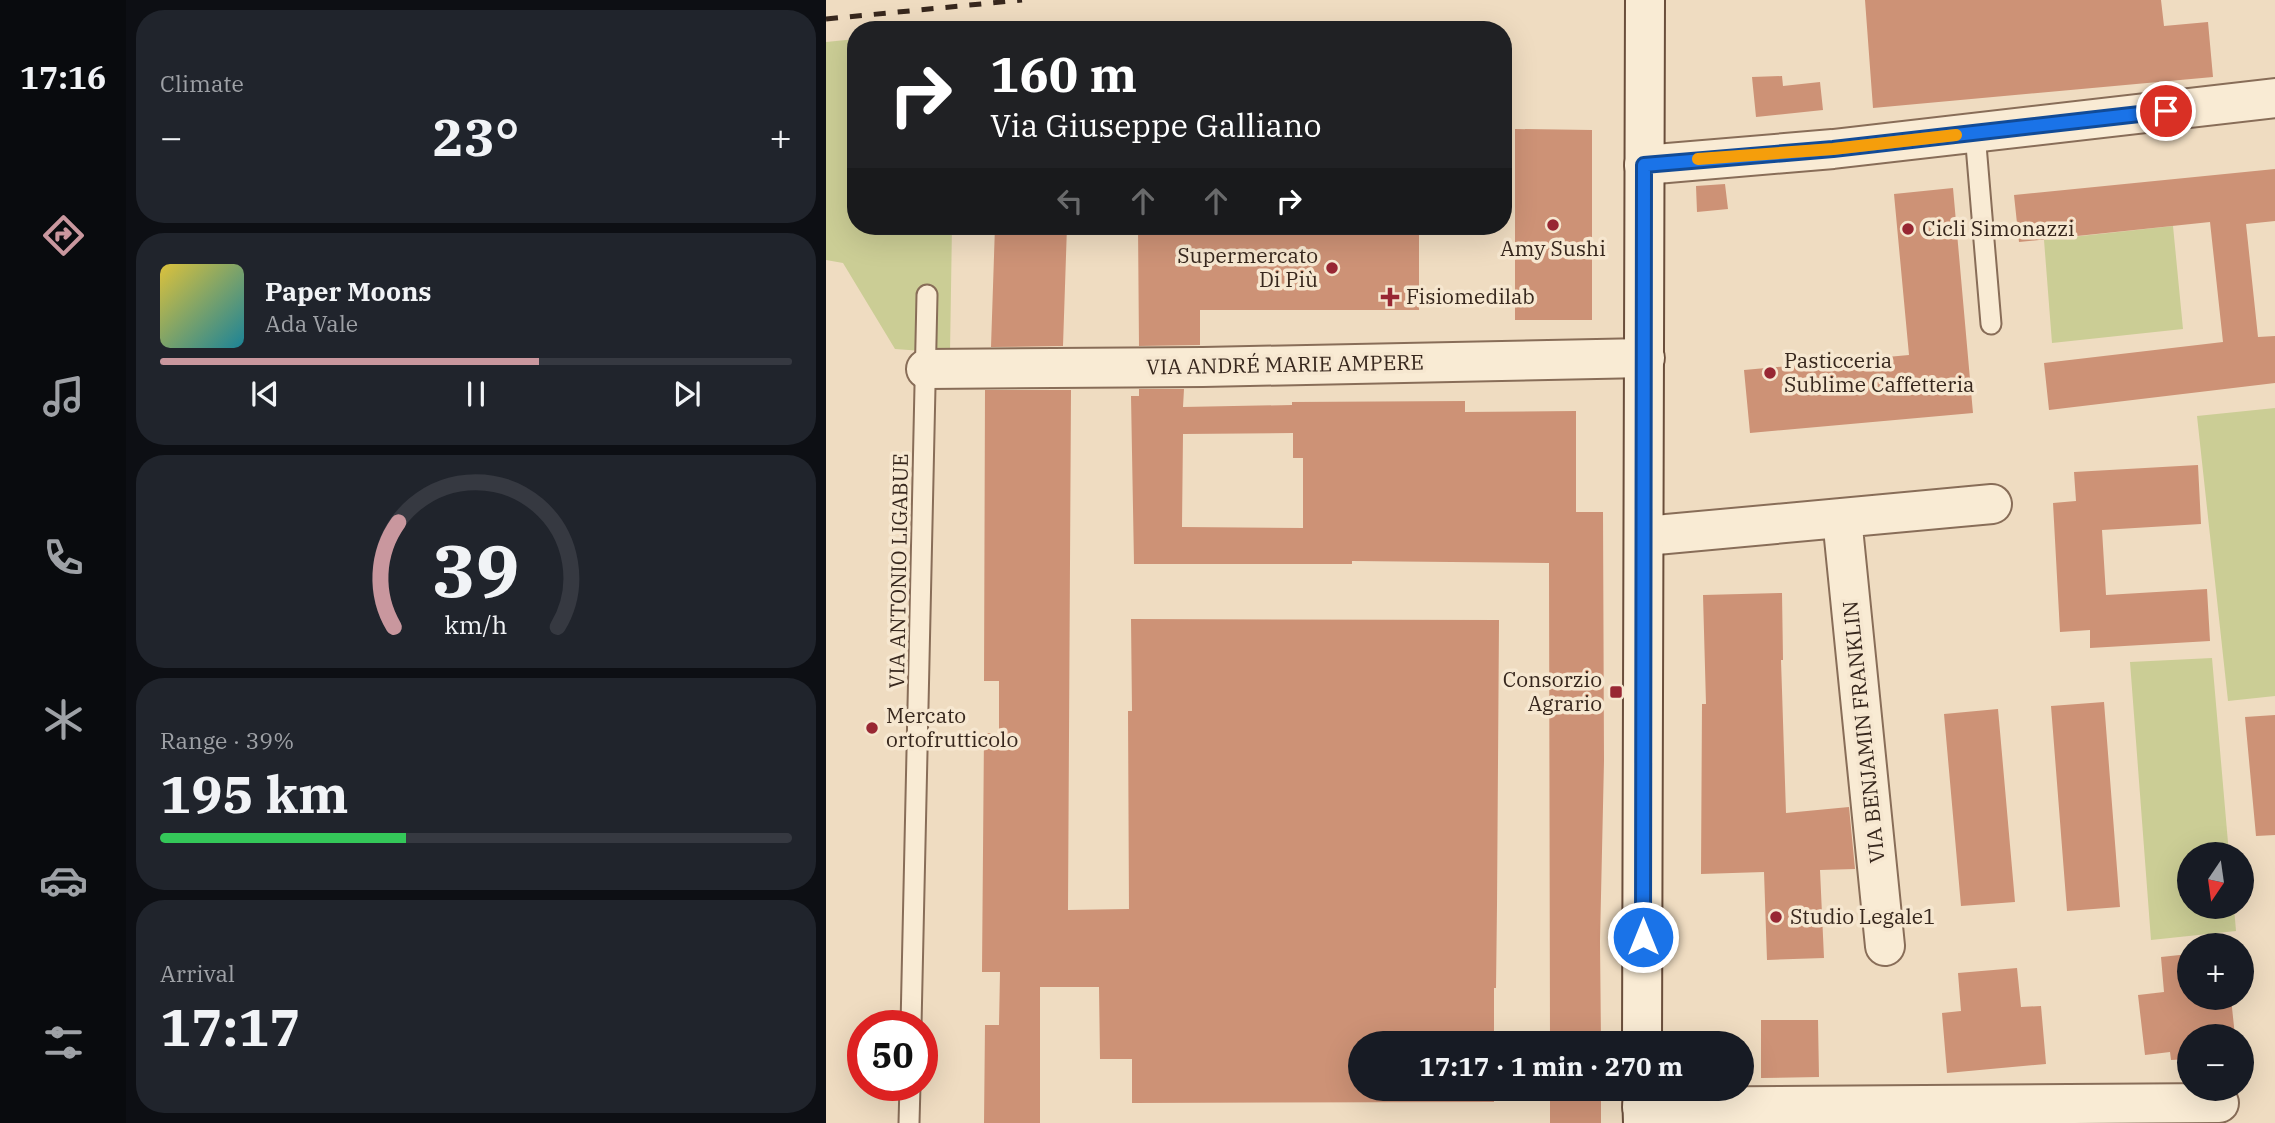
<!DOCTYPE html>
<meta charset="utf-8">
<style>
:root{--surface:#171b24;--page:#20242c;--text:#f1f3f6;--muted:#9ea1a6;--line:#363941;--accent:#c9979e}
body{margin:0;font-family:"IBM Plex Serif",serif;background:var(--page);color:var(--text);height:100vh;display:flex;flex-direction:column;font-size:26px;white-space:nowrap}
*{box-sizing:border-box;margin:0}
p{font-size:23px;color:var(--muted)}
.icon{flex:none;width:38px;height:38px;fill:none;stroke:currentColor;stroke-width:2;stroke-linecap:round;stroke-linejoin:round}
.map{position:relative;flex:1;overflow:hidden}
.sheet{display:flex;flex-direction:column;gap:10px;padding:10px;background:#0d0f14;width:700px}
.sheet>*{flex:none}
.hud{position:absolute;left:21px;top:21px;width:665px;height:214px;border-radius:28px;box-shadow:0 7px 28px #0002;background:#202124;color:#fff;overflow:hidden}
.needle{width:46px;rotate:193deg}
.controls{position:absolute;left:1351px;top:842px;display:grid;gap:14px}
.controls a{display:grid;place-items:center;width:77px;height:77px;border-radius:50%;background:var(--surface);box-shadow:0 7px 28px #0002;font-size:35px}
.speed{position:absolute;left:21px;top:1010px;display:flex;gap:14px;font-size:35px;font-weight:700;text-align:center}
.speed>*{display:grid;place-content:center;width:91px;height:91px;border-radius:50%;background:var(--surface);box-shadow:0 7px 28px #0002;line-height:1}
.speed .limit{border:10px solid #d22;background:#fff;color:#111}
.pin{position:absolute;display:grid;place-items:center;width:60px;height:60px;color:#fff;margin:-30px;border:4px solid #fff;border-radius:50%;box-shadow:0 2px 7px #0007}
.me{position:absolute;width:77px;margin:-38px;rotate:0deg;stroke-linejoin:round;filter:drop-shadow(0 0 5px #0008)}
.turn{display:flex;align-items:center;gap:24px;height:147px;padding:0 28px;font-size:32px}
.turn .icon{width:91px;height:91px;stroke-width:2.5}
.turn b{display:block;font-size:49px;line-height:60px}
.lanes{display:flex;align-items:center;height:66px;padding:0 28px;background:#0003;justify-content:center;gap:35px;direction:ltr}
.lanes .off{opacity:.35}
.big{font-size:52px;font-weight:700;line-height:1.1}
.sheet .widget{flex:1;display:flex;flex-direction:column;justify-content:center;gap:10px;min-width:0;padding:0 24px;border-radius:28px;background:var(--page)}
.sheet .dial{align-items:center;gap:0}
.dial svg{height:182px;overflow:visible;fill:none;stroke:var(--line);stroke-width:7;stroke-linecap:round;text-anchor:middle}
.dial text{fill:var(--text);stroke:none}
.song{display:flex;align-items:center;gap:21px}
.cover{width:84px;height:84px;border-radius:10px;background:linear-gradient(135deg,hsl(50 70% 55%),hsl(190 70% 35%))}
.played{height:7px;border-radius:4px;background:linear-gradient(90deg,var(--accent) 60%,var(--line) 60%)}
.keys{display:flex;justify-content:space-around;direction:ltr}
.heat{display:flex;justify-content:space-between;align-items:center;font-size:38px;direction:ltr}
.charge{height:10px;border-radius:5px;background:linear-gradient(90deg,#34c759 39%,var(--line) 0)}
.trip{position:absolute;left:522px;top:1031px;width:406px;height:70px;border-radius:35px;background:var(--surface);box-shadow:0 7px 28px #0002;font-weight:700;line-height:70px;text-align:center}
main{display:flex;flex:1;min-height:0}
.dock{display:flex;flex-direction:column;width:126px;justify-content:space-around;align-items:center;background:#090b0e;color:var(--muted)}
.dock .icon{width:49px;height:49px}
.dock .on{color:var(--accent)}
.dock b{font-size:32px;color:var(--text)}
.map>svg:first-child{display:block}
.green{fill:#cbcd95}
.building{fill:#cd9276;fill-rule:evenodd}
.lines{fill:none;stroke-linecap:round;stroke-linejoin:round}
.service-casing{stroke:#886d58;stroke-width:23}
.minor-casing{stroke:#886d58;stroke-width:42}
.secondary-casing{stroke:#6a4e3b;stroke-width:42}
.service{stroke:#f9ebd4;stroke-width:19}
.minor{stroke:#f9ebd4;stroke-width:38}
.secondary{stroke:#f9ebd4;stroke-width:38}
.rail{stroke:#37271d;stroke-width:5;stroke-dasharray:12 12;stroke-linecap:butt}
.route-casing{stroke:#114b97;stroke-width:18}
.route{stroke:#1a73e8;stroke-width:12}
.slow{stroke:#f59e0b;stroke-width:12}
.poi-dot{fill:#982733;stroke:#f6e7d0;stroke-width:2.5}
.labels{text-anchor:middle;stroke-width:7;stroke-linejoin:round;paint-order:stroke}
.poi-label{font-size:21px;fill:#37271d;stroke:#f6e7d0;text-anchor:start}
.street-label{font-size:21px;fill:#37271d;stroke:#f6e7d0}
</style>
<main>
<nav class="dock">
<b>17:16</b>
<svg class="icon on" aria-label="directions" viewBox="0 0 24 24"><path d="M12 3l9 9-9 9-9-9zM9 14v-3h6M13 9l2 2-2 2"/></svg>
<svg class="icon" aria-label="music" viewBox="0 0 24 24"><path d="M9 18V5l10-2v13"/><circle cx="6" cy="18" r="3"/><circle cx="16" cy="16" r="3"/></svg>
<svg class="icon" aria-label="phone" viewBox="0 0 24 24"><path d="M5 4h4l2 5-3 2q2 4 5 5l2-3 5 2v4C11 20 4 13 5 4z"/></svg>
<svg class="icon" aria-label="climate" viewBox="0 0 24 24"><path d="M12 3v18M4 7l16 10M4 17L20 7"/></svg>
<svg class="icon" aria-label="car" viewBox="0 0 24 24"><path d="M5 17H2v-5l4-1 3-4h7l3 4 3 1v5h-3M9 17h6M6 11h13"/><circle cx="7" cy="17" r="2"/><circle cx="17" cy="17" r="2"/></svg>
<svg class="icon" aria-label="filters" viewBox="0 0 24 24"><path d="M4 7h16M4 17h16"/><circle cx="9" cy="7" r="2"/><circle cx="15" cy="17" r="2"/></svg>
</nav>
<section class="sheet">
<div class="widget"><p>Climate</p>
<div class="heat"><a>−</a><b class="big">23°</b><a>+</a></div>
</div>
<div class="widget">
<div class="song"><i class="cover"></i><div><b>Paper Moons</b><p>Ada Vale</p></div></div>
<div class="played"></div>
<div class="keys"><svg class="icon" aria-label="previous" viewBox="0 0 24 24"><path d="M18 5L8 12l10 7zM5 5v14"/></svg><svg class="icon" aria-label="pause" viewBox="0 0 24 24"><path d="M8 5v14M16 5v14"/></svg><svg class="icon" aria-label="next" viewBox="0 0 24 24"><path d="M6 5l10 7-10 7zM19 5v14"/></svg></div>
</div>
<div class="widget dial"><svg viewBox="0 0 100 80">
<path d="M14 69A42 42 0 1 1 86 69"/>
<path d="M14 69A42 42 0 0 1 16 23" stroke="#c9979e"/>
<text x="50" y="56" font-size="32" font-weight="700">39</text>
<text x="50" y="72" font-size="11">km/h</text>
</svg></div>
<div class="widget"><p>Range · 39%</p><b class="big">195 km</b><div class="charge"></div></div>
<div class="widget"><p>Arrival</p><b class="big">17:17</b></div>
</section>
<div class="map">
<svg width="1449" height="1123" viewBox="0 0 1449 1123">
<rect width="100%" height="100%" fill="#efdcc1"/>
<path class="green" d="M 30,39 L 30,226 L 126,226 L 124,353 L 69,349 L 17,263 L 0,260 L 0,42 Z
M 1347,226 L 1357,329 L 1226,343 L 1218,240 Z
M 1449,408 L 1449,696 L 1402,701 L 1371,416 Z
M 1386,658 L 1403,854 L 1363,854 L 1363,906 L 1408,907 L 1410,931 L 1325,940 L 1304,662 Z"/>
<path class="building" d="M 1039,0 L 1335,0 L 1338,26 L 1382,22 L 1387,77 L 1047,108 Z
M 956,76 L 957,86 L 994,82 L 997,110 L 930,117 L 926,77 Z
M 689,129 L 766,130 L 766,320 L 689,320 Z
M 1449,169 L 1449,221 L 1420,224 L 1432,337 L 1449,336 L 1449,383 L 1223,410 L 1218,363 L 1397,342 L 1384,222 L 1193,242 L 1188,195 Z
M 899,184 L 902,209 L 871,212 L 870,186 Z
M 1127,188 L 1147,413 L 924,433 L 918,370 L 1083,355 L 1068,194 Z
M 169,226 L 241,226 L 237,346 L 165,347 Z
M 312,226 L 593,226 L 593,310 L 374,310 L 374,345 L 313,346 Z
M 313,389 L 358,389 L 357,407 L 466,405 L 466,402 L 639,401 L 639,412 L 750,411 L 750,512 L 777,512 L 778,761 L 774,941 L 775,1043 L 724,1043 L 723,563 L 526,561 L 526,564 L 308,564 L 305,396 L 313,396 ZM 467,433 L 467,458 L 477,458 L 477,528 L 356,527 L 357,434 Z
M 159,390 L 245,390 L 242,910 L 303,909 L 302,711 L 306,711 L 305,619 L 673,620 L 671,905 L 670,988 L 668,988 L 668,1043 L 534,1043 L 534,1088 L 668,1088 L 668,1102 L 306,1103 L 306,1059 L 274,1059 L 273,987 L 214,987 L 214,1123 L 158,1123 L 159,1025 L 173,1025 L 174,972 L 156,972 L 158,733 L 173,733 L 173,681 L 158,681 Z
M 1372,465 L 1375,524 L 1276,530 L 1280,595 L 1381,589 L 1384,641 L 1264,648 L 1264,630 L 1234,632 L 1227,503 L 1250,501 L 1248,472 Z
M 956,593 L 957,660 L 955,660 L 960,813 L 1023,807 L 1029,869 L 994,870 L 998,958 L 941,960 L 938,872 L 875,874 L 876,704 L 880,704 L 877,595 Z
M 1278,702 L 1294,907 L 1241,911 L 1225,706 Z
M 1172,709 L 1189,902 L 1135,906 L 1118,714 Z
M 1449,715 L 1449,835 L 1430,836 L 1419,717 Z
M 1363,954 L 1363,998 L 1405,998 L 1409,1036 L 1363,1036 L 1363,1059 L 1345,1060 L 1344,1052 L 1319,1055 L 1312,995 L 1338,992 L 1335,957 Z
M 1191,968 L 1195,1007 L 1215,1006 L 1220,1064 L 1121,1073 L 1116,1013 L 1135,1011 L 1132,973 Z
M 935,1020 L 992,1020 L 993,1077 L 935,1078 Z
M 724,1088 L 775,1088 L 775,1123 L 724,1123 Z"/>
<g class="lines">
<g class="service-casing">
<path id="service" d="M 1149,133 L 1165,324
M 85,1026 L 101,295
M 83,1123 L 84,1085"/>
</g>
<g class="minor-casing">
<path id="minor" d="M 818,165 L 1007,149 L 1449,98
M 100,369 L 377,367 L 819,358
M 1016,518 L 1059,946
M 819,536 L 1166,504
M 816,1107 L 1393,1103"/>
</g>
<g class="secondary-casing">
<path id="secondary" d="M 816,1043 L 819,0
M 816,1088 L 817,1123"/>
</g>
<use href="#service" class="service"/>
<use href="#minor" class="minor"/>
<use href="#secondary" class="secondary"/>
<path class="rail" d="M 0,19 L 196,0"/>
</g>
<g class="lines">
<g class="route-casing">
<path id="route" d="M 817,937 L 818,165 L 1007,149 L 1340,111"/>
</g>
<use href="#route" class="route"/>
<path class="slow" d="M 872,159 L 1007,149 L 1130,135"/>
</g>
<g class="poi-dot">
<circle cx="727" cy="225" r="7"/>
<circle cx="1082" cy="229" r="7"/>
<circle cx="506" cy="268" r="7"/>
<path d="M560.5 286.5h7v7h7v7h-7v7h-7v-7h-7v-7h7z"/>
<circle cx="944" cy="373" r="7"/>
<rect x="783" y="685" width="14" height="14" rx="3.5"/>
<circle cx="46" cy="728" r="7"/>
<circle cx="950" cy="917" r="7"/>
</g>
<g class="labels">
<g class="poi-label">
<text x="1096" y="236">Cicli Simonazzi</text>
<text x="727" y="256" text-anchor="middle">Amy Sushi</text>
<text x="492" y="263" text-anchor="end">Supermercato<tspan x="492" dy="24">Di Più</tspan></text>
<text x="580" y="304">Fisiomedilab</text>
<text x="958" y="368">Pasticceria<tspan x="958" dy="24">Sublime Caffetteria</tspan></text>
<text x="776" y="687" text-anchor="end">Consorzio<tspan x="776" dy="24">Agrario</tspan></text>
<text x="60" y="723">Mercato<tspan x="60" dy="24">ortofrutticolo</tspan></text>
<text x="964" y="924">Studio Legale1</text>
</g>
<g class="street-label">
<text transform="translate(459 365) rotate(-1)" y="7">VIA ANDRÉ MARIE AMPERE</text>
<text transform="translate(73 571) rotate(-89)" y="7">VIA ANTONIO LIGABUE</text>
<text transform="translate(1038 732) rotate(-96)" y="7">VIA BENJAMIN FRANKLIN</text>
</g>
</g>
</svg>
<div class="controls">
<a><svg class="needle" viewBox="-14 -14 28 28"><path d="M0-13l5 13h-10z" fill="#e53935"/><path d="M0 13l5-13h-10z" fill="#9ea1a6"/></svg></a>
<a>+</a>
<a>−</a>
</div>
<div class="speed"><div class="limit">50</div></div>
<div class="pin" style="left:1340px;top:111px;background:#d93025"><svg class="icon" aria-label="arrive" viewBox="0 0 24 24"><path d="M6 21V4h12l-3 4 3 4H6"/></svg></div>
<svg class="me" style="left:817px;top:937px" viewBox="-20 -20 40 40"><circle r="17" fill="#1a73e8" stroke="#fff" stroke-width="3"/><path d="M0-11L8 9 0 5-8 9z" fill="#fff"/></svg>
<div class="trip">17:17 · 1 min · 270 m</div>
<div class="hud">
<div class="turn"><svg class="icon" aria-label="right" viewBox="0 0 24 24"><path d="M7 20v-9h11M14 6l5 5-5 5"/></svg><div><b>160 m</b>Via Giuseppe Galliano</div></div>
<div class="lanes"><svg class="icon off" aria-label="left" viewBox="0 0 24 24"><path d="M17 20v-9H6M10 6l-5 5 5 5"/></svg><svg class="icon off" aria-label="ahead" viewBox="0 0 24 24"><path d="M12 20V5M6 11l6-6 6 6"/></svg><svg class="icon off" aria-label="ahead" viewBox="0 0 24 24"><path d="M12 20V5M6 11l6-6 6 6"/></svg><svg class="icon" aria-label="right" viewBox="0 0 24 24"><path d="M7 20v-9h11M14 6l5 5-5 5"/></svg></div>
</div>
</div>
</main>
